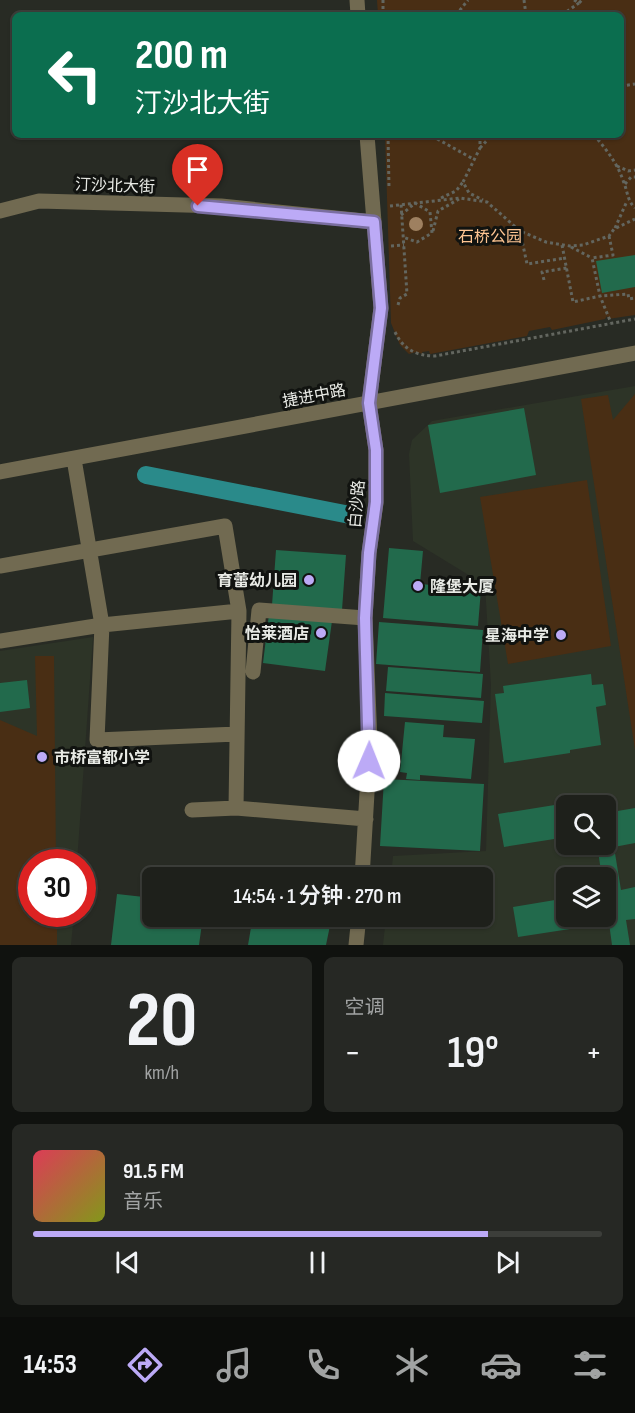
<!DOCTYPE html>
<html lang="zh">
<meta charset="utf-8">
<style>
:root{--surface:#1e201b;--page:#262824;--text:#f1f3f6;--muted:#a1a3a3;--line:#3c3e3a;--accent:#bcaaf6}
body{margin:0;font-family:"Sofia Sans Condensed","Noto Sans SC",sans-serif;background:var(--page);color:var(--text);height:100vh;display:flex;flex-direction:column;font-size:22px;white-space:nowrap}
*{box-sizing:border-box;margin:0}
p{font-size:20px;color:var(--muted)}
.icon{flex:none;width:33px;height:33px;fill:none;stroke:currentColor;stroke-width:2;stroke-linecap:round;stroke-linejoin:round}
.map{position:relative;height:945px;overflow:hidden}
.details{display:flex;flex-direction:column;gap:12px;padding:12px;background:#10120f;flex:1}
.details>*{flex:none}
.banner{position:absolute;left:12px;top:12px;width:612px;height:126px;border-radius:9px;box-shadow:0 2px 4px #0004,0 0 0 2px var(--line);background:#0b6e4f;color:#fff;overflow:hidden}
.fabs{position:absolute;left:556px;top:795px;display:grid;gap:12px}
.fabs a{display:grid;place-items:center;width:60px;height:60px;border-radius:9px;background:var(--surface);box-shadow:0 2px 4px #0004,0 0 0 2px var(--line);font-size:30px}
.speed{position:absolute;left:18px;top:849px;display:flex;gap:12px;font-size:30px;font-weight:700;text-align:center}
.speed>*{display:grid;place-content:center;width:78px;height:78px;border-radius:50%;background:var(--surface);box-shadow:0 2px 4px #0004,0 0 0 2px var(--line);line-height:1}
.speed .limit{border:9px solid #d22;background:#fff;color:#111}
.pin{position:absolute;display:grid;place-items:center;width:51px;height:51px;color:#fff;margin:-62px -26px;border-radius:50% 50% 50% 0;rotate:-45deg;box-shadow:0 0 6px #0007}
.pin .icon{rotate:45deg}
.me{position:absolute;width:66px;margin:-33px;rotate:1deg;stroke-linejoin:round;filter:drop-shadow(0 0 4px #0008)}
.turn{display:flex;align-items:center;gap:21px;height:126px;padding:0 24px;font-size:27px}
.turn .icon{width:78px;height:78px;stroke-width:2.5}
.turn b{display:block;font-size:42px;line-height:51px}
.big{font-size:45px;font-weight:600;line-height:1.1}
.details .card{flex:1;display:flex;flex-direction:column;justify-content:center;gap:9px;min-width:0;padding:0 21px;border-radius:9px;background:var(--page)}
.details .dial{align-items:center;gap:0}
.dial b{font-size:78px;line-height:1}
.song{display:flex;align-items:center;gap:18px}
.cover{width:72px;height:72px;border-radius:9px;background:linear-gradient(135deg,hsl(350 70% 55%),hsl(70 70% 35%))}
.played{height:6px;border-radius:3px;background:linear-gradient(90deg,var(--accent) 80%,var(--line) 80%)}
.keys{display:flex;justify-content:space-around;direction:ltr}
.heat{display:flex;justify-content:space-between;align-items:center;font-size:33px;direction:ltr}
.details .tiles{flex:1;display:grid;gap:12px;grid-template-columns:1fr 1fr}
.card:last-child{grid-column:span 2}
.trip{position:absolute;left:142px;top:867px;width:351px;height:60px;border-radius:9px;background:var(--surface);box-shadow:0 2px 4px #0004,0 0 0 2px var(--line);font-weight:600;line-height:60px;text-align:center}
.menu{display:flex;height:96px;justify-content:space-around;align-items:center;background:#0c0d0b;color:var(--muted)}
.menu .icon{width:42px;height:42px}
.menu .active{color:var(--accent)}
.menu b{font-size:27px;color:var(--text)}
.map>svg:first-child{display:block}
.built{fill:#2d3427;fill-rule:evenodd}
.green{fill:#492e14}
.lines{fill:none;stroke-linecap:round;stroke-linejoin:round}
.canal{stroke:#2a8a8a;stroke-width:18}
.building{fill:#226a4c}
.path{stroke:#63665f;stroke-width:3;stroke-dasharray:3 3;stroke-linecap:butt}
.street{stroke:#716a51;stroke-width:15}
.tree{fill:#9e8060}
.route-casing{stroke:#7a6ea0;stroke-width:15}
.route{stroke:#bcaaf6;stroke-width:10}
.poi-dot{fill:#bcaaf6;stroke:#111310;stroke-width:2}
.labels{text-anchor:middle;stroke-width:6;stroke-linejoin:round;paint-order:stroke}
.street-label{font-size:16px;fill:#e8eae5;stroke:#111310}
.park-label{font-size:16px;fill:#ffc592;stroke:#111310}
.poi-label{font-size:16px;font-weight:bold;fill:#e8eae5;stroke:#111310;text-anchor:end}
</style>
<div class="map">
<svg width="635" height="945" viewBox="0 0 635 945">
<rect width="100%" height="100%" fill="#282b24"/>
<path class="built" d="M 635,386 L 635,945 L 383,945 L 386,917 L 483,916 L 483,878 L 391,877 L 393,856 L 486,851 L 491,685 L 485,585 L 413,541 L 409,454 L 412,440 L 432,421 ZM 567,806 L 606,806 L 606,844 L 567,844 ZM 567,878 L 606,878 L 606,916 L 567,916 Z
M 93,637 L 77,862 L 32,862 L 32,914 L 74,914 L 71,945 L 0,945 L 0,651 Z"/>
<path class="green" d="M 377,0 L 635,0 L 635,315 L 608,319 L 607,316 L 605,319 L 552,330 L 550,327 L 529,331 L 527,336 L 430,354 L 429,351 L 422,352 L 423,354 L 416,352 L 409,354 L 400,345 L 391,323 L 385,135 L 621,135 L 621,15 L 378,15 Z
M 635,394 L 635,750 L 581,399 L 608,395 L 613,420 Z
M 587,480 L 611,646 L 508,664 L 480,497 Z
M 35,656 L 54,656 L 56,862 L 32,862 L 32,914 L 57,914 L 57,945 L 0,945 L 0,720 L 37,736 Z"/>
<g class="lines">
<path class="canal" d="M 146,475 L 350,515"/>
</g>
<path class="building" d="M 635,255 L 635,287 L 602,293 L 596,261 Z
M 524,408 L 536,475 L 440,493 L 428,425 Z
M 389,548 L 423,551 L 420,584 L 481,589 L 478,626 L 383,618 Z
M 276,550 L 346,555 L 342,610 L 272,605 Z
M 269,614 L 332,621 L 325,671 L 263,663 Z
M 379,622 L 483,630 L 480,672 L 376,664 Z
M 388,667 L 483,674 L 481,698 L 386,691 Z
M 591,674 L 592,685 L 603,684 L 606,705 L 596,707 L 601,745 L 570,750 L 570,753 L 504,763 L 495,694 L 504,693 L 503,686 Z
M 27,680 L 30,708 L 0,712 L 0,683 Z
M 385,693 L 484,701 L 482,723 L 384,716 Z
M 405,722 L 444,725 L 443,737 L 475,739 L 471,779 L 420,775 L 420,780 L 406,779 L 407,773 L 400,772 Z
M 384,779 L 484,784 L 480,851 L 380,846 Z
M 598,798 L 599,806 L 567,806 L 567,837 L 504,847 L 498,814 Z
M 635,808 L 635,843 L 614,847 L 621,890 L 635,887 L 635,919 L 626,920 L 630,945 L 612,945 L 609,923 L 518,937 L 513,907 L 567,898 L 567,916 L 606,916 L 606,878 L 602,878 L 597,844 L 606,844 L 606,813 Z
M 263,865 L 327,876 L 327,878 L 260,878 Z
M 117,894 L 153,898 L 153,916 L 203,916 L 199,945 L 111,945 Z
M 253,916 L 332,916 L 326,945 L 248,945 Z"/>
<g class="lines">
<path class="path" d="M 383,0 L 383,15
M 524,0 L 526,15
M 574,0 L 579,3 L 582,0
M 456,15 L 468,0
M 562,15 L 579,3
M 621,86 L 635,84
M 388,135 L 389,187
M 480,135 L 480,148 L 463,182 L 469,193 L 483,200
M 594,135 C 606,149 618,164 624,183 C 628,193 627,200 635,208
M 432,136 L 475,160
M 480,148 L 492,135
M 617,166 L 628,171 L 635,170
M 625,184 L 631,177 L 635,177
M 441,198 L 456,191 L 463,182
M 390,206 L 460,198 L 487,202 L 520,231 L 546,242 L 570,246 L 583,245 L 609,236 L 614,229 L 635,219
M 401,215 L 415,203 L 430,212 L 432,233 L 417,242 L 403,237
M 615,228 L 627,201
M 433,231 L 438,211 L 459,199
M 520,231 L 527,264 L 565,258
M 609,236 L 613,255 L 592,258 L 600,296 L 611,323
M 562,245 L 573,302 L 600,296 L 628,294 L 629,299 L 635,298
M 391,246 L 404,245
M 571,247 L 592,258
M 544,280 L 542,272 L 567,268
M 398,305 L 400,298 L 407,294 L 401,204
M 395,332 C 403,349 416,356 435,356 L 635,319"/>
<path class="street" d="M 357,0 L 358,15
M 0,211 L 39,201 L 221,206 L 374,222
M 74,459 L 102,625 L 239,611 L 236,808 L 366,819
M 0,472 L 635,353
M 0,566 L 225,526 L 239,611
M 0,641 L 102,625 L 97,740 L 237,734
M 253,672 L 259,610 L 365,618
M 192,810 L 236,808
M 362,878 L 370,742 L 365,618 L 369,553 L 376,503 L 376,450 L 369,403 L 381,308 L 367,135
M 356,945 L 359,916"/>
</g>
<circle class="tree" cx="416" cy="224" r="7"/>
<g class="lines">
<g class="route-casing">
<path id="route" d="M 198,206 L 374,222 L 381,308 L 369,403 L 376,450 L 376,502 L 369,553 L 365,618 L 369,761"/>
</g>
<use href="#route" class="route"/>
</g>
<g class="poi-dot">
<circle cx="309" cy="580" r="6"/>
<circle cx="418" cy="586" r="6"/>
<circle cx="321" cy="633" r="6"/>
<circle cx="561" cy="635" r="6"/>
<circle cx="42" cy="757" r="6"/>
</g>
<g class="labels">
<g class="street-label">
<text transform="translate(115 185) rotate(2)" y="6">汀沙北大街</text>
<text transform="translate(314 395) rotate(-11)" y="6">捷进中路</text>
<text transform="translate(356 504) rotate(-85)" y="6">白沙路</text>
</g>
<g class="park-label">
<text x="490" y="242">石桥公园</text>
</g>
<g class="poi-label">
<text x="297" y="586">育蕾幼儿园</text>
<text x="430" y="592" text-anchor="start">隆堡大厦</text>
<text x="309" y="639">怡莱酒店</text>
<text x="549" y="641">星海中学</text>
<text x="54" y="763" text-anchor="start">市桥富都小学</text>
</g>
</g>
</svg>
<div class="fabs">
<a><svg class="icon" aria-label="search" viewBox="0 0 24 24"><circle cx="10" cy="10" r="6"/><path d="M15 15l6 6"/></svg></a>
<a><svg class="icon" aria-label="layers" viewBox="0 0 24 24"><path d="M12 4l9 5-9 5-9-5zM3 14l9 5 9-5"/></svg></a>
</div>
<div class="speed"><div class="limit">30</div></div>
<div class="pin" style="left:198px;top:206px;background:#d93025"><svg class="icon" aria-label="arrive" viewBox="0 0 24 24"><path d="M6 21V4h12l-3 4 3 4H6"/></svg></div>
<svg class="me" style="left:369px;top:761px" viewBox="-20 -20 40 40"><circle r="19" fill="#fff"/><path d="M0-13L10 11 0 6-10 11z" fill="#bcaaf6"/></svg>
<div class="trip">14:54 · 1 分钟 · 270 m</div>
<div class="banner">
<div class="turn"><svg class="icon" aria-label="left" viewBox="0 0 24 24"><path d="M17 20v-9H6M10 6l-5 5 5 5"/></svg><div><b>200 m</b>汀沙北大街</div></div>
</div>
</div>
<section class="details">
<div class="tiles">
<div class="card dial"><b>20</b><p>km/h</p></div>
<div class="card"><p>空调</p>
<div class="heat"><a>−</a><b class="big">19°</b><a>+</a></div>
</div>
<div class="card">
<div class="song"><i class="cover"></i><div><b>91.5 FM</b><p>音乐</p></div></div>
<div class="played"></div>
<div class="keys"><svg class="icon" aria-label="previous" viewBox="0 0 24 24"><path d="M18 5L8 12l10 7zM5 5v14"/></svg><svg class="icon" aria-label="pause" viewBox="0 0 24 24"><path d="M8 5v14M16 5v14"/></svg><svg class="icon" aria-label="next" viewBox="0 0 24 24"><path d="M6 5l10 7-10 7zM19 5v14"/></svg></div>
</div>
</div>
</section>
<nav class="menu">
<b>14:53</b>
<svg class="icon active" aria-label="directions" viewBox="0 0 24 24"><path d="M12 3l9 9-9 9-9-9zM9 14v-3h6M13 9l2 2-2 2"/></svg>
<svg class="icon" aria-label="music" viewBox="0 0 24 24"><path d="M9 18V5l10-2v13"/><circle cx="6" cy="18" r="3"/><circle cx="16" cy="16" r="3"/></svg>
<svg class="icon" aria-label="phone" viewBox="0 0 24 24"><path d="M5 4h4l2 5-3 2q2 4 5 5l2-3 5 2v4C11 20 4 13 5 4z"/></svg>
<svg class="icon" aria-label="climate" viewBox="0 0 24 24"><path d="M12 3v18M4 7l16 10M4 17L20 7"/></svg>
<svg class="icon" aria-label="car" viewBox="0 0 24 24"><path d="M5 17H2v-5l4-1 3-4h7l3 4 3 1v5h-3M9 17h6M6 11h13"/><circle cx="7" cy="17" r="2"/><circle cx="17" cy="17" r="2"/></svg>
<svg class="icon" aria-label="filters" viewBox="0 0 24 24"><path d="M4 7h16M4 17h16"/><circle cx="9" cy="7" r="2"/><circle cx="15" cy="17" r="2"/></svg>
</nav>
